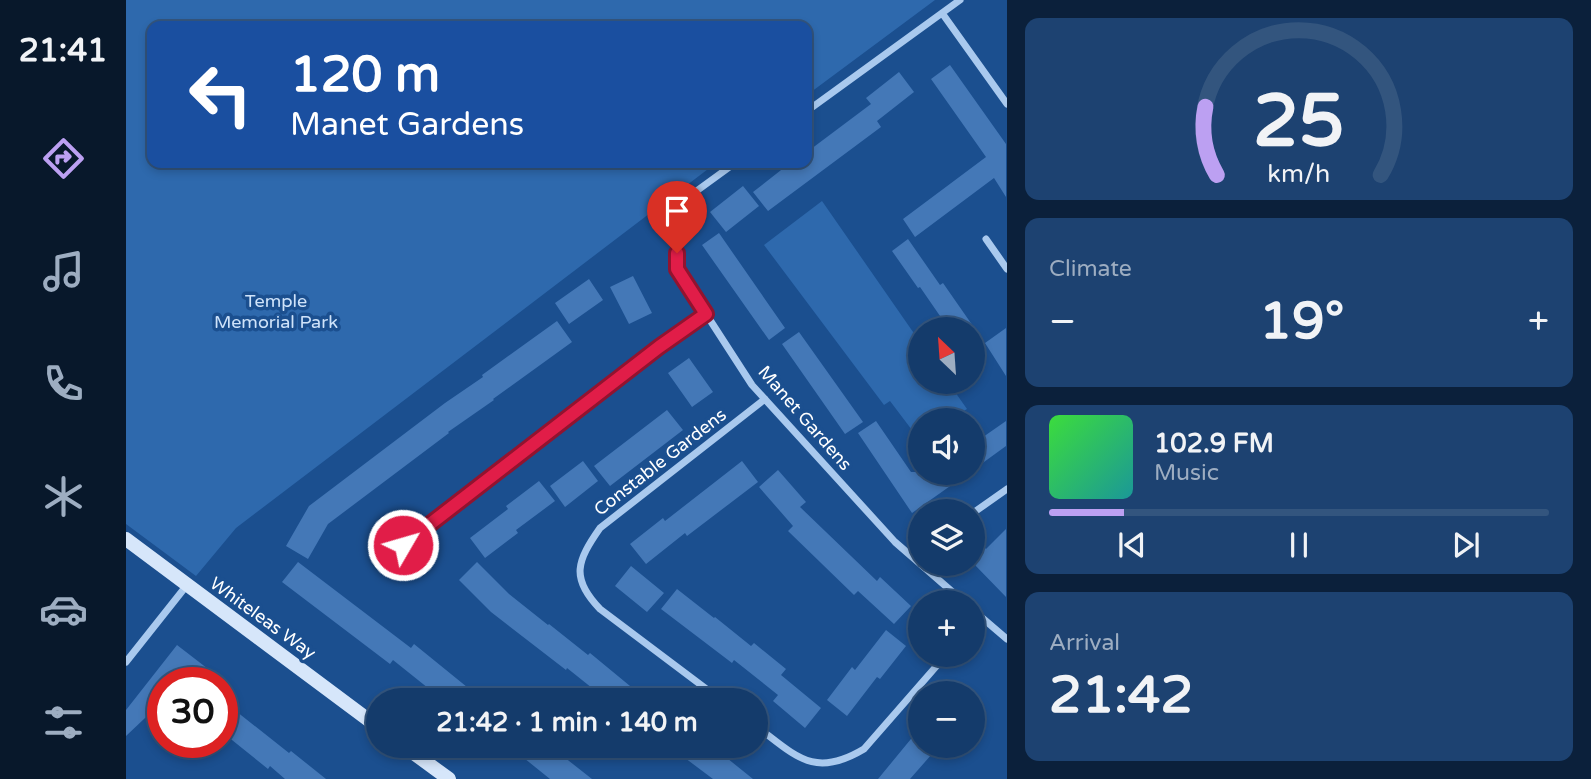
<!DOCTYPE html>
<meta charset="utf-8">
<style>
:root{--surface:#143b6b;--page:#1d4271;--text:#f1f3f6;--muted:#9dadc1;--line:#33557e;--accent:#bca0f2}
body{margin:0;font-family:"Varela Round",sans-serif;background:var(--page);color:var(--text);height:100vh;display:flex;flex-direction:column;font-size:26px;white-space:nowrap}
*{box-sizing:border-box;margin:0}
p{font-size:23px;color:var(--muted)}
.icon{flex:none;width:38px;height:38px;fill:none;stroke:currentColor;stroke-width:2;stroke-linecap:round;stroke-linejoin:round}
.map{position:relative;flex:1;overflow:hidden}
.side{display:flex;flex-direction:column;gap:18px;padding:18px;background:#0b203b;width:584px}
.side>*{flex:none}
.hud{position:absolute;left:21px;top:21px;width:665px;height:147px;border-radius:14px;box-shadow:0 4px 10px #0003,0 0 0 2px var(--line);background:#1a4fa0;color:#fff;overflow:hidden}
.needle{width:46px;rotate:335deg}
.buttons{position:absolute;left:782px;top:317px;display:grid;gap:14px}
.buttons a{display:grid;place-items:center;width:77px;height:77px;border-radius:50%;background:var(--surface);box-shadow:0 4px 10px #0003,0 0 0 2px var(--line);font-size:35px}
.speed{position:absolute;left:21px;top:667px;display:flex;gap:14px;font-size:35px;font-weight:700;text-align:center}
.speed>*{display:grid;place-content:center;width:91px;height:91px;border-radius:50%;background:var(--surface);box-shadow:0 4px 10px #0003,0 0 0 2px var(--line);line-height:1}
.speed .limit{border:10px solid #d22;background:#fff;color:#111}
.pin{position:absolute;display:grid;place-items:center;width:60px;height:60px;color:#fff;margin:-72px -30px;border-radius:50% 50% 50% 0;rotate:-45deg;box-shadow:0 0 7px #0007}
.pin .icon{rotate:45deg}
.me{position:absolute;width:77px;margin:-38px;rotate:52deg;stroke-linejoin:round;filter:drop-shadow(0 0 5px #0008)}
.turn{display:flex;align-items:center;gap:24px;height:147px;padding:0 28px;font-size:32px}
.turn .icon{width:91px;height:91px;stroke-width:2.5}
.turn b{display:block;font-size:49px;line-height:60px}
.big{font-size:52px;font-weight:800;line-height:1.1}
.side .widget{flex:1;display:flex;flex-direction:column;justify-content:center;gap:10px;min-width:0;padding:0 24px;border-radius:14px;background:var(--page)}
.side .dial{align-items:center;gap:0}
.dial svg{height:182px;overflow:visible;fill:none;stroke:var(--line);stroke-width:7;stroke-linecap:round;text-anchor:middle}
.dial text{fill:var(--text);stroke:none}
.song{display:flex;align-items:center;gap:21px}
.cover{width:84px;height:84px;border-radius:10px;background:linear-gradient(135deg,hsl(120 70% 55%),hsl(180 70% 35%))}
.played{height:7px;border-radius:4px;background:linear-gradient(90deg,var(--accent) 15%,var(--line) 15%)}
.keys{display:flex;justify-content:space-around;direction:ltr}
.heat{display:flex;justify-content:space-between;align-items:center;font-size:38px;direction:ltr}
.trip{position:absolute;left:240px;top:688px;width:402px;height:70px;border-radius:35px;background:var(--surface);box-shadow:0 4px 10px #0003,0 0 0 2px var(--line);font-weight:800;line-height:70px;text-align:center}
main{display:flex;flex:1;min-height:0}
.tabs{display:flex;flex-direction:column;width:126px;justify-content:space-around;align-items:center;background:#08182b;color:var(--muted)}
.tabs .icon{width:49px;height:49px}
.tabs .on{color:var(--accent)}
.tabs b{font-size:32px;color:var(--text)}
.map>svg:first-child{display:block}
.green{fill:#2e69ad}
.building{fill:#4478b7}
.lines{fill:none;stroke-linecap:round;stroke-linejoin:round}
.street{stroke:#a9c9ee;stroke-width:7}
.secondary{stroke:#d6e6fa;stroke-width:14}
.route-casing{stroke:#92132f;stroke-width:18}
.route{stroke:#e11d48;stroke-width:12}
.labels{text-anchor:middle;stroke-width:7;stroke-linejoin:round;paint-order:stroke}
.park-label{font-size:18px;fill:#cfe3fa;stroke:#1b4f8f}
.street-label{font-size:18px;fill:#fff;stroke:#1b4f8f}
</style>
<main>
<nav class="tabs">
<b>21:41</b>
<svg class="icon on" aria-label="directions" viewBox="0 0 24 24"><path d="M12 3l9 9-9 9-9-9zM9 14v-3h6M13 9l2 2-2 2"/></svg>
<svg class="icon" aria-label="music" viewBox="0 0 24 24"><path d="M9 18V5l10-2v13"/><circle cx="6" cy="18" r="3"/><circle cx="16" cy="16" r="3"/></svg>
<svg class="icon" aria-label="phone" viewBox="0 0 24 24"><path d="M5 4h4l2 5-3 2q2 4 5 5l2-3 5 2v4C11 20 4 13 5 4z"/></svg>
<svg class="icon" aria-label="climate" viewBox="0 0 24 24"><path d="M12 3v18M4 7l16 10M4 17L20 7"/></svg>
<svg class="icon" aria-label="car" viewBox="0 0 24 24"><path d="M5 17H2v-5l4-1 3-4h7l3 4 3 1v5h-3M9 17h6M6 11h13"/><circle cx="7" cy="17" r="2"/><circle cx="17" cy="17" r="2"/></svg>
<svg class="icon" aria-label="filters" viewBox="0 0 24 24"><path d="M4 7h16M4 17h16"/><circle cx="9" cy="7" r="2"/><circle cx="15" cy="17" r="2"/></svg>
</nav>
<div class="map">
<svg width="881" height="779" viewBox="0 0 881 779">
<rect width="100%" height="100%" fill="#1b4f8f"/>
<path class="green" d="M 0,0 L 809,0 L 681,95 L 681,26 L 26,26 L 26,163 L 590,163 L 110,528 L 70,576 L 0,524 Z
M 696,201 L 794,342 L 794,382 L 822,382 L 841,409 L 823,420 L 794,420 L 794,437 L 792,438 L 764,401 L 758,405 L 638,245 Z"/>
<path class="building" d="M 824,65 L 880,144 L 880,197 L 868,178 L 789,237 L 777,219 L 860,157 L 805,79 Z
M 773,72 L 788,92 L 751,121 L 755,127 L 642,211 L 627,192 L 664,163 L 681,163 L 681,152 L 745,104 L 740,98 Z
M 617,186 L 633,206 L 600,232 L 584,212 Z
M 593,233 L 659,328 L 643,340 L 576,245 Z
M 782,239 L 814,285 L 817,283 L 849,329 L 823,329 L 794,287 L 792,288 L 766,251 Z
M 507,276 L 526,313 L 503,324 L 484,287 Z
M 463,279 L 477,300 L 443,324 L 429,303 Z
M 431,321 L 446,342 L 367,399 L 368,400 L 322,432 L 323,433 L 202,524 L 182,559 L 160,546 L 183,506 L 319,403 L 357,377 L 356,375 Z
M 880,328 L 880,376 L 859,343 Z
M 673,332 L 737,422 L 719,434 L 656,344 Z
M 563,358 L 587,392 L 566,407 L 542,373 Z
M 541,410 L 557,430 L 484,486 L 468,466 Z
M 750,421 L 785,472 L 844,472 L 786,513 L 732,433 Z
M 880,421 L 880,446 L 847,470 L 847,444 Z
M 457,461 L 472,481 L 439,507 L 424,486 Z
M 616,461 L 632,482 L 561,536 L 559,533 L 520,564 L 504,544 L 537,518 L 539,521 Z
M 652,470 L 680,502 L 674,507 L 751,581 L 754,577 L 785,606 L 768,624 L 732,591 L 728,595 L 662,531 L 667,526 L 633,487 Z
M 413,481 L 429,501 L 390,530 L 392,533 L 359,558 L 344,538 L 382,509 L 380,506 Z
M 880,529 L 880,597 L 847,563 L 847,554 L 856,545 L 860,549 Z
M 172,562 L 285,648 L 288,644 L 357,700 L 317,700 L 267,660 L 264,664 L 156,582 Z
M 351,562 L 383,594 L 422,625 L 423,624 L 462,655 L 464,653 L 521,700 L 481,700 L 441,668 L 440,670 L 365,612 L 333,580 Z
M 505,566 L 538,593 L 521,612 L 489,586 Z
M 551,589 L 588,618 L 589,617 L 625,646 L 628,643 L 660,669 L 655,675 L 695,708 L 679,728 L 647,701 L 652,695 L 608,660 L 606,663 L 535,609 Z
M 760,630 L 780,646 L 754,679 L 751,677 L 721,716 L 701,700 L 726,667 L 729,670 Z
M 51,645 L 99,682 L 37,682 L 37,701 L 0,736 L 0,710 Z
M 96,700 L 163,753 L 165,751 L 200,779 L 159,779 L 144,766 L 142,769 L 96,732 Z
M 794,728 L 794,746 L 813,746 L 784,779 L 752,779 Z
M 383,746 L 424,746 L 466,779 L 424,779 Z
M 543,746 L 586,746 L 627,779 L 587,779 Z"/>
<g class="lines">
<path class="street" d="M 816,13 L 881,104
M 681,111 L 834,0
M 609,163 L 565,195 L 552,236 L 551,269 L 626,385 L 769,542 L 838,602
M 860,239 L 881,269
M 847,513 L 881,489
M 256,562 L 533,347 L 580,314
M 847,610 L 881,639
M 0,662 L 61,585
M 595,700 L 474,609 C 444,578 451,561 474,528 L 639,399
M 630,726 C 670,756 688,779 738,749 L 821,654"/>
<path class="secondary" d="M 0,539 L 252,727
M 278,746 L 323,779"/>
</g>
<g class="lines">
<g class="route-casing">
<path id="route" d="M 277,545 L 533,347 L 580,314 L 551,269 L 551,253"/>
</g>
<use href="#route" class="route"/>
</g>
<g class="labels">
<g class="park-label">
<text x="150" y="307">Temple<tspan x="150" dy="21">Memorial Park</tspan></text>
</g>
<g class="street-label">
<text transform="translate(679 418) rotate(49)" y="6">Manet Gardens</text>
<text transform="translate(534 462) rotate(-38)" y="6">Constable Gardens</text>
<text transform="translate(137 618) rotate(36)" y="6">Whiteleas Way</text>
</g>
</g>
</svg>
<div class="buttons">
<a><svg class="needle" viewBox="-14 -14 28 28"><path d="M0-13l5 13h-10z" fill="#e53935"/><path d="M0 13l5-13h-10z" fill="#9dadc1"/></svg></a>
<a><svg class="icon" aria-label="sound" viewBox="0 0 24 24"><path d="M4 9h4l5-4v14l-5-4H4zM17 9q2 3 0 6"/></svg></a>
<a><svg class="icon" aria-label="layers" viewBox="0 0 24 24"><path d="M12 4l9 5-9 5-9-5zM3 14l9 5 9-5"/></svg></a>
<a>+</a>
<a>−</a>
</div>
<div class="speed"><div class="limit">30</div></div>
<div class="pin" style="left:551px;top:253px;background:#d93025"><svg class="icon" aria-label="arrive" viewBox="0 0 24 24"><path d="M6 21V4h12l-3 4 3 4H6"/></svg></div>
<svg class="me" style="left:277px;top:545px" viewBox="-20 -20 40 40"><circle r="17" fill="#e11d48" stroke="#fff" stroke-width="3"/><path d="M0-11L8 9 0 5-8 9z" fill="#fff"/></svg>
<div class="trip">21:42 · 1 min · 140 m</div>
<div class="hud">
<div class="turn"><svg class="icon" aria-label="left" viewBox="0 0 24 24"><path d="M17 20v-9H6M10 6l-5 5 5 5"/></svg><div><b>120 m</b>Manet Gardens</div></div>
</div>
</div>
<section class="side">
<div class="widget dial"><svg viewBox="0 0 100 80">
<path d="M14 69A42 42 0 1 1 86 69"/>
<path d="M14 69A42 42 0 0 1 9 39" stroke="#bca0f2"/>
<text x="50" y="56" font-size="32" font-weight="700">25</text>
<text x="50" y="72" font-size="11">km/h</text>
</svg></div>
<div class="widget"><p>Climate</p>
<div class="heat"><a>−</a><b class="big">19°</b><a>+</a></div>
</div>
<div class="widget">
<div class="song"><i class="cover"></i><div><b>102.9 FM</b><p>Music</p></div></div>
<div class="played"></div>
<div class="keys"><svg class="icon" aria-label="previous" viewBox="0 0 24 24"><path d="M18 5L8 12l10 7zM5 5v14"/></svg><svg class="icon" aria-label="pause" viewBox="0 0 24 24"><path d="M8 5v14M16 5v14"/></svg><svg class="icon" aria-label="next" viewBox="0 0 24 24"><path d="M6 5l10 7-10 7zM19 5v14"/></svg></div>
</div>
<div class="widget"><p>Arrival</p><b class="big">21:42</b></div>
</section>
</main>
